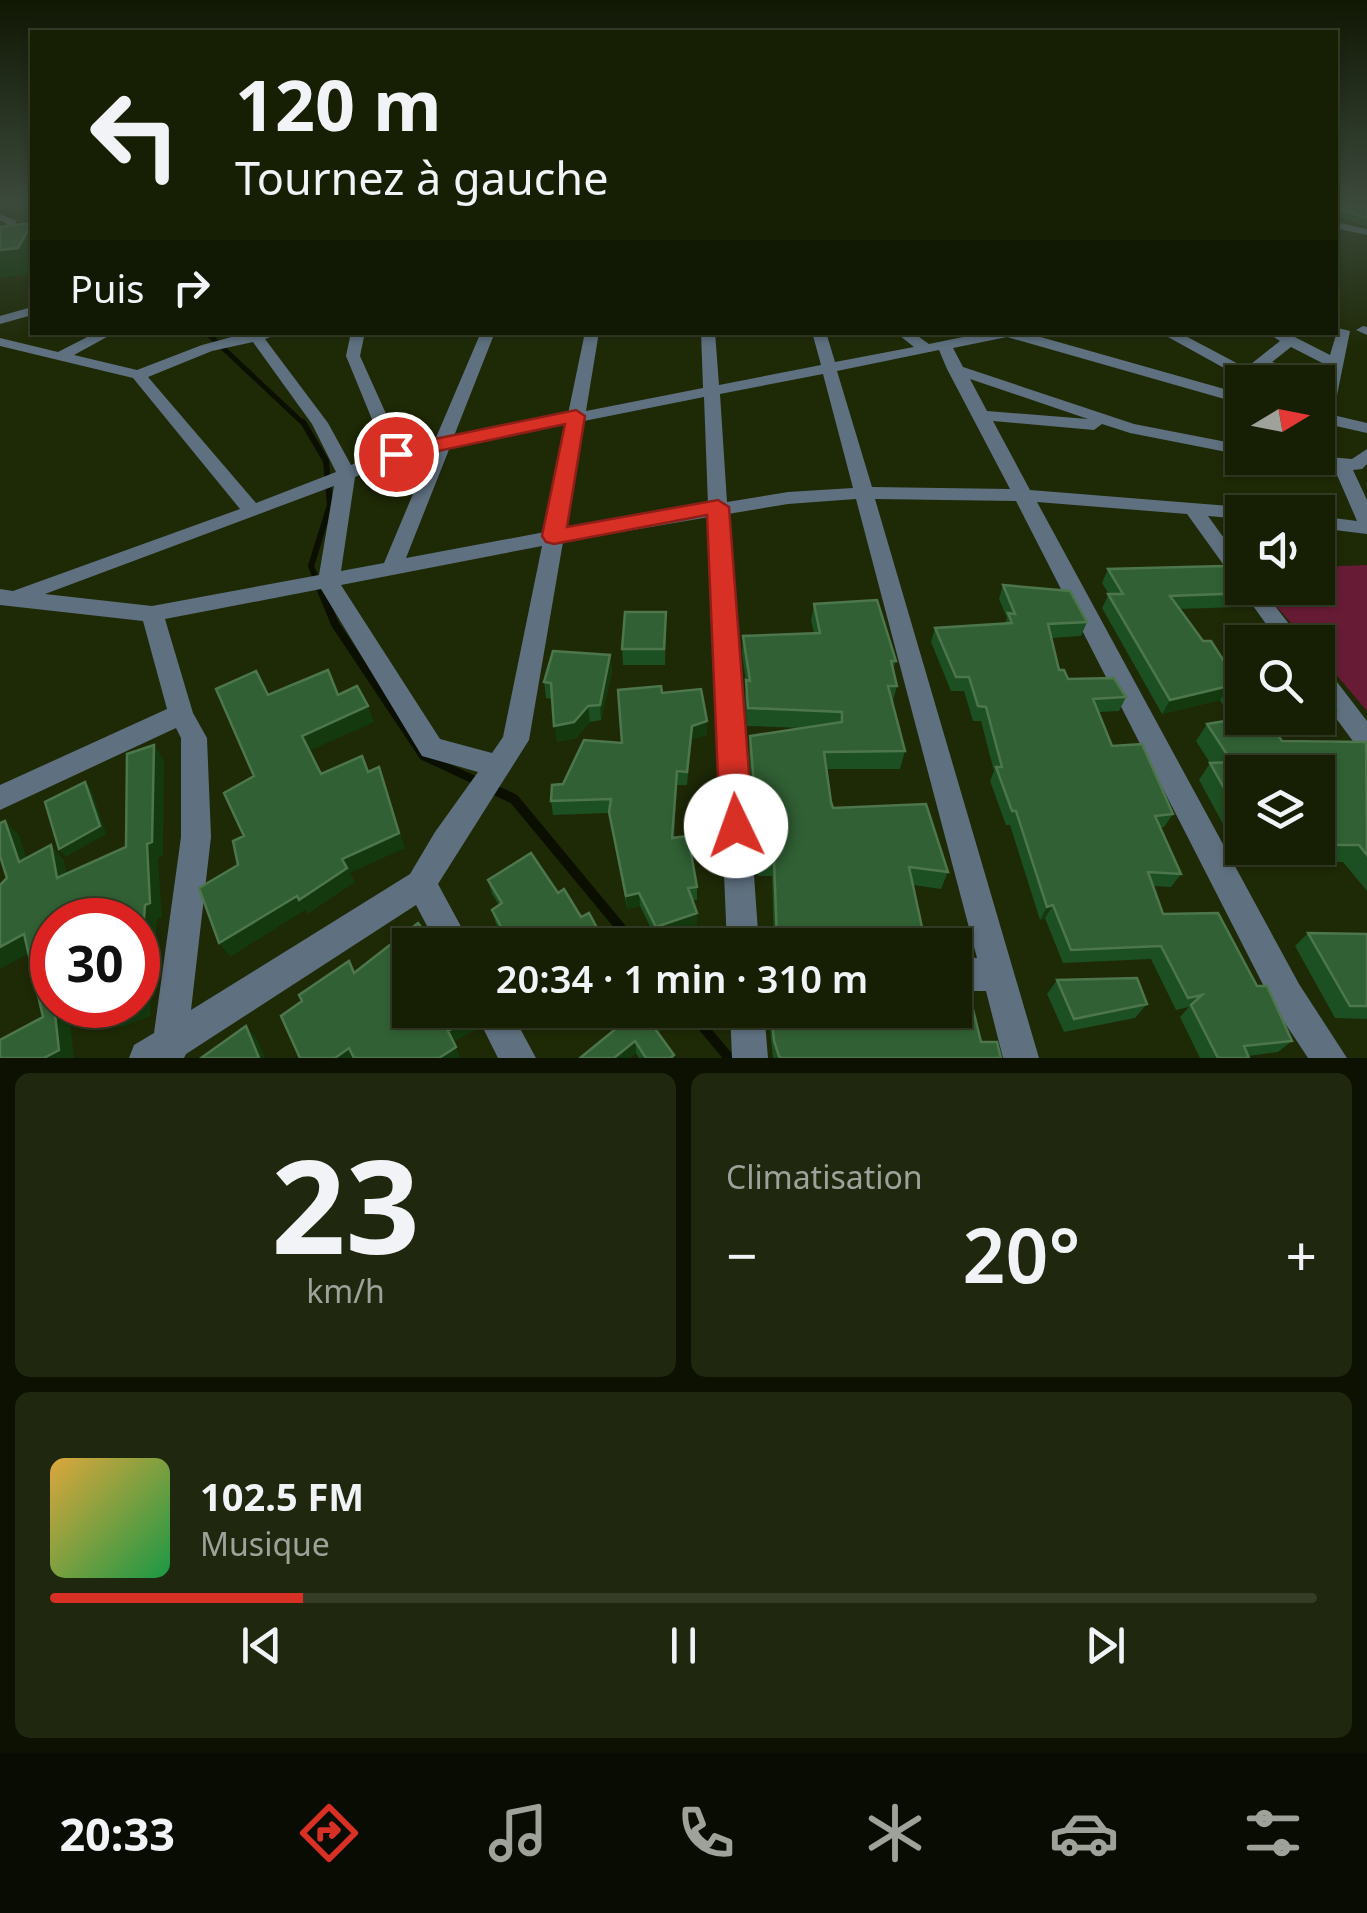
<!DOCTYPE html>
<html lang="fr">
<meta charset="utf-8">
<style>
:root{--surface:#161f04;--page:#1f270e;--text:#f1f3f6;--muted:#9ea29a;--line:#353d26;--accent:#d93025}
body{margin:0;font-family:"Noto Sans",sans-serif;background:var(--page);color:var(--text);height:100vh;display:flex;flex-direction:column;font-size:38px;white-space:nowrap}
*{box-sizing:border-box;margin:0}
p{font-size:32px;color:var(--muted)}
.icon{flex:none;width:55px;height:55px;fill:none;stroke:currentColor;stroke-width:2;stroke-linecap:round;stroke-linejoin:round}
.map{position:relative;height:1058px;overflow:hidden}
.side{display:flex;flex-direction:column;gap:15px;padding:15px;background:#0c1102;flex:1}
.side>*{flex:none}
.banner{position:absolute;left:30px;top:30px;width:1308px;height:305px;border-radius:0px;box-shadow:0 2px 8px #0004,0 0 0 2px var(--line);background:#161f04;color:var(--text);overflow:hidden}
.needle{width:65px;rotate:80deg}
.controls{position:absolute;left:1225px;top:365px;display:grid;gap:20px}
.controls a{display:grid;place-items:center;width:110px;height:110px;border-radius:0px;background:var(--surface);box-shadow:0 2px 8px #0004,0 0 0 2px var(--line);font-size:50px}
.speed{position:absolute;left:30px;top:898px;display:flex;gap:20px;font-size:50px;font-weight:700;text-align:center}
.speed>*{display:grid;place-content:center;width:130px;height:130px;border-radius:50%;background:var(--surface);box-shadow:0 2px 8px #0004,0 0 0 2px var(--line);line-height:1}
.speed .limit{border:15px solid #d22;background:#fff;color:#111}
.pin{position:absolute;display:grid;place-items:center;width:85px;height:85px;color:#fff;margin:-42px;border:5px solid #fff;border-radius:50%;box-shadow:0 2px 10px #0007}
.me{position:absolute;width:110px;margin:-55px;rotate:357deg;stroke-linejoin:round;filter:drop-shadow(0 0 8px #0008)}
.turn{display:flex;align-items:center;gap:35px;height:210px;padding:0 40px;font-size:45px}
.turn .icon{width:130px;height:130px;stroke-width:2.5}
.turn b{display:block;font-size:70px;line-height:85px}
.then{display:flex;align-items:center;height:95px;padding:0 40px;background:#0003;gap:20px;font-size:38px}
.big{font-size:75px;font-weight:600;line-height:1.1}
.side .tile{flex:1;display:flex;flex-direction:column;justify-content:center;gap:15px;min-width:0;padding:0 35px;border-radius:15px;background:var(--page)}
.side .dial{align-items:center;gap:0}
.dial b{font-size:130px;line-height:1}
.song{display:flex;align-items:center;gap:30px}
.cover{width:120px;height:120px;border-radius:15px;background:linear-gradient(135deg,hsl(40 70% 55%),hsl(140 70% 35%))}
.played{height:10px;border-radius:5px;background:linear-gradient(90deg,var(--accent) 20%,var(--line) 20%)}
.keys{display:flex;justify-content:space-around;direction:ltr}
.heat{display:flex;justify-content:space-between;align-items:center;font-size:55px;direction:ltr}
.side .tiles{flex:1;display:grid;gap:15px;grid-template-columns:1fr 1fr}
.tile:last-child{grid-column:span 2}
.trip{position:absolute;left:392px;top:928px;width:580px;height:100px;border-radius:0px;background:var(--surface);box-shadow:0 2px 8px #0004,0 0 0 2px var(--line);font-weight:600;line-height:100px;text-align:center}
.dock{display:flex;height:160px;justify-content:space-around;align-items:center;background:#090c02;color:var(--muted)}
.dock .icon{width:70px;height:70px}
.dock .active{color:var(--accent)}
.dock b{font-size:45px;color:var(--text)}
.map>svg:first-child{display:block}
.green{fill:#681b35}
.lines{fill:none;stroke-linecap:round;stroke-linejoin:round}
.stream-far3{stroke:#0a0f02;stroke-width:5}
.stream-far2{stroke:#0a0f02;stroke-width:6}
.stream-far1{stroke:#0a0f02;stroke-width:8}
.stream{stroke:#0a0f02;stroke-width:10}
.minor{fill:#5f7080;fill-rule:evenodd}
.wall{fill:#1c4f21;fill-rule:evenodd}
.shaded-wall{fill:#14390e}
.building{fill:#316034;stroke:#4d764d;stroke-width:2.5}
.route{fill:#d93025;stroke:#8d1f18;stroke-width:2.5}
</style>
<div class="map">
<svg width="1367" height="1058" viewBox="0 0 1367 1058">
<rect width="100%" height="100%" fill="#1e2906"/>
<path class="green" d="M 1367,565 L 1367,711 L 1318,653 L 1318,642 L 1308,642 L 1260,588 L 1318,588 L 1318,567 Z"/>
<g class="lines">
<path class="stream-far3" d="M 206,332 L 305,425"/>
<path class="stream-far2" d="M 303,422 L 326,461 L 330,505 L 311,566 L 319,586"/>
<path class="stream-far1" d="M 318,583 L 335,624 L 423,756 L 479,782
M 490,788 L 500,793"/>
<path class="stream" d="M 495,790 L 514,799 L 635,945
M 689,1010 L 729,1058"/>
<path class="minor" d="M 0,214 L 16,221 L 16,247 L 6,245 L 6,223 L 0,221 Z
M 1335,222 L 1367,229 L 1367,235 L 1335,228 Z
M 32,307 L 32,315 L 0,324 L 0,316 Z
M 1363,326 L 1367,327 L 1367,335 L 1356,330 Z
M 1338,328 L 1350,331 L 1333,415 L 1367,423 L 1367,433 L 1318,422 L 1323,385 L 1263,369 L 1252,378 L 1242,378 L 1159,332 L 1178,332 L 1246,368 L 1280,341 L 1266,332 L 1285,332 L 1330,355 ZM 1291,347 L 1328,366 L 1326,376 L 1272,362 Z
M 97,332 L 116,332 L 74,355 L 137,370 L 202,345 L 250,332 L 284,332 L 265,339 L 328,423 L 351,465 L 385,451 L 346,356 L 351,332 L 365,332 L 360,356 L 401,447 L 435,440 L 481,332 L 495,332 L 454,436 L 568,414 L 585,332 L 599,332 L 586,411 L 703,388 L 701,332 L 715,332 L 719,385 L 821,365 L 812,332 L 826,332 L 835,362 L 914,347 L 895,332 L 912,332 L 929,344 L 987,332 L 1023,332 L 1242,394 L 1242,404 L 1007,337 L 953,348 L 963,367 L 1134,424 L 1242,445 L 1242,455 L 1130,433 L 1102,424 L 1094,430 L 993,421 L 1030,490 L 1242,507 L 1251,512 L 1242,512 L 1242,519 L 1208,516 L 1242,563 L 1242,588 L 1261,588 L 1303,642 L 1279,642 L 1187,514 L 1037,502 L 1299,984 L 1347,1058 L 1308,1058 L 1275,1008 L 1016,501 L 875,499 L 1039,1058 L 1003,1058 L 986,991 L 955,991 L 955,957 L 977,958 L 856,499 L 788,504 L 728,514 L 759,945 L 727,945 L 709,517 L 563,542 L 529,740 L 438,884 L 471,945 L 437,945 L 416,905 L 186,1054 L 184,1058 L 129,1058 L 134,1045 L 154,1033 L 181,837 L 181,738 L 176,728 L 0,810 L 0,785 L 167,709 L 143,621 L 0,605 L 0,589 L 13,591 L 240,509 L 133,378 L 0,346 L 0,338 L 58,352 ZM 253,342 L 312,424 L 336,472 L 256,503 L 148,377 L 212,351 ZM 939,350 L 947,369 L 1010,489 L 872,487 L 837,371 ZM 823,374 L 853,488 L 788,492 L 727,502 L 720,394 ZM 970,379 L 1088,419 L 987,411 ZM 704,397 L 708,505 L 565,529 L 584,421 ZM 566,424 L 545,532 L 406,558 L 450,447 ZM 431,451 L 384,563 L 341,571 L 355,477 L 400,457 ZM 334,486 L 319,575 L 152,606 L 45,594 ZM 542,546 L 503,737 L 492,753 L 440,739 L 341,585 ZM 321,589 L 422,756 L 478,772 L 435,832 L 410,874 L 191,1010 L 211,837 L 207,738 L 193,713 L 165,619 Z
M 1367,449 L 1367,464 L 1362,469 L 1353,470 L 1367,500 L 1367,534 L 1318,528 L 1318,516 L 1357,521 L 1334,468 L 1290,463 L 1281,458 L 1318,456 L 1352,459 Z
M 1318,667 L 1327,669 L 1367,721 L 1367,751 L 1358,748 L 1318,694 Z
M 474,1010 L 510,1010 L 536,1058 L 498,1058 Z
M 730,1010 L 764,1010 L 768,1058 L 732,1058 Z"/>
</g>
<path class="wall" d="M 1335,201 L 1367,201 L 1367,227 L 1335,215 Z
M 1108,569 L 1246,593 L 1238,607 L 1180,609 L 1203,641 L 1238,683 L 1237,685 L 1242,685 L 1242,718 L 1318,718 L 1318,687 L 1337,710 L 1326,724 L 1272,726 L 1282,741 L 1367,742 L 1367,891 L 1343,862 L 1244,862 L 1199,780 L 1210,763 L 1196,741 L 1207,724 L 1231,720 L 1220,700 L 1162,714 L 1102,608 L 1109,594 L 1102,583 ZM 1242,772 L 1318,772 L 1318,848 L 1242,848 Z
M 1003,585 L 1087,622 L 1081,636 L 1051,638 L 1059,670 L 1068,679 L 1126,697 L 1119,711 L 1099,712 L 1112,746 L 1173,814 L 1164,827 L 1160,828 L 1181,874 L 1171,887 L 1153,886 L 1163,914 L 1257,986 L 1292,1041 L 1278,1052 L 1248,1056 L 1249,1058 L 1200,1058 L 1180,1017 L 1189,1007 L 1176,1010 L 1151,959 L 1063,963 L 1045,918 L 1040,920 L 1010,825 L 1006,825 L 990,781 L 994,771 L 981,721 L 973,721 L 964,691 L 951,691 L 931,642 L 935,628 L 1005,624 L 1007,618 L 999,599 Z
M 814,604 L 896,661 L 893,670 L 897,686 L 892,704 L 905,751 L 900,769 L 826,769 L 833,808 L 948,872 L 941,889 L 913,885 L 923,932 L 918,945 L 774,945 L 772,876 L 758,876 L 749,753 L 750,736 L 802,728 L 747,726 L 745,698 L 746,683 L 742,653 L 743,636 L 814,633 L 811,621 Z
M 666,628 L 665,665 L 623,665 L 622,649 Z
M 610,655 L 612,671 L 601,720 L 590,722 L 576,738 L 557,742 L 552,699 L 546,698 L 544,682 Z
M 662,693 L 707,735 L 692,739 L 687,785 L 677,785 L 674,838 L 697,887 L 697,900 L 692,900 L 697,926 L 657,940 L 640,906 L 627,909 L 609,813 L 553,815 L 551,801 L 563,784 L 622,743 Z
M 488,880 L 558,893 L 606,945 L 508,945 L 496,924 L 492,910 L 499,905 L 492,894 Z
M 1308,933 L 1367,934 L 1367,1019 L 1335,1018 L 1295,946 Z
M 1057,980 L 1147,1004 L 1135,1018 L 1064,1032 L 1047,994 Z
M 639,1010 L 683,1010 L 668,1015 L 668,1025 L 658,1033 L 674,1055 L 674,1058 L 639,1058 L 636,1053 L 629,1058 L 580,1058 Z
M 768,1010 L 805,1010 L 806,1023 L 880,1024 L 878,1010 L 955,1010 L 981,1042 L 1001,1058 L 773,1058 Z"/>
<path class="shaded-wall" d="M 32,223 L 32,274 L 0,278 L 0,250 Z
M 610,655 L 612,671 L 601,720 L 600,705 Z
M 1229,686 L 1220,700 L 1162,714 L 1170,700 Z
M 368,706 L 374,722 L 309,751 L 302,736 Z
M 588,706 L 590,722 L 576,738 L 557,742 L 554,726 Z
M 707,721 L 707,735 L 692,739 L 687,785 L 692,726 Z
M 154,745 L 164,760 L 163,856 L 158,858 L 162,917 L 157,919 L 150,1016 L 122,1027 L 109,1015 L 105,1017 L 91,1005 L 138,1005 L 145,905 L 147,844 Z
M 379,767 L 405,848 L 350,873 L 355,882 L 308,914 L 305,910 L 230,957 L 219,943 L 297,896 L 342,859 Z
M 85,782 L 91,789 L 106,834 L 66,857 L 59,849 Z
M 5,821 L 19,835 L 32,876 L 19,862 Z
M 51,845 L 64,860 L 70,892 L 57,878 Z
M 639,893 L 640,906 L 627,909 L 626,896 Z
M 1053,905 L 1045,918 L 1040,920 L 1047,907 Z
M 697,913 L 697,926 L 657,940 L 656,927 Z
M 24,934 L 39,948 L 0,969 L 0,947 Z
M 54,1005 L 68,1005 L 74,1058 L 44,1058 Z
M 663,1010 L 683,1010 L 668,1015 L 668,1025 L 653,1037 L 653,1026 Z
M 474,1017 L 479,1028 L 453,1042 L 448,1031 Z
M 246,1026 L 257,1039 L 265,1058 L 259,1058 Z
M 635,1041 L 636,1053 L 629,1058 L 614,1058 Z
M 456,1047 L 460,1058 L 439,1058 Z
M 349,1048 L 356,1058 L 335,1058 Z"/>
<path class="building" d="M 1335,201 L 1367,201 L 1367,218 L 1335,207 Z
M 32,223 L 18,248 L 0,250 L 0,227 Z
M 1223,566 L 1246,593 L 1170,596 L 1203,641 L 1211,641 L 1238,683 L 1231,685 L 1242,685 L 1242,709 L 1229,686 L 1170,700 L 1108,594 L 1123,594 L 1108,569 Z
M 1003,585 L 1070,591 L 1087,622 L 1048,624 L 1059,670 L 1064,670 L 1068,679 L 1114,678 L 1126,697 L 1093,699 L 1112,746 L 1142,744 L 1173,814 L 1155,816 L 1181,874 L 1148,872 L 1163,914 L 1218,913 L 1257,986 L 1267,986 L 1292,1041 L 1244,1046 L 1249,1058 L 1218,1058 L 1191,1005 L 1202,995 L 1188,998 L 1161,946 L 1071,950 L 1053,905 L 1047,907 L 1016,811 L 1012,811 L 996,767 L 1002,767 L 986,707 L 978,706 L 969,677 L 956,677 L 935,628 L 1012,623 L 1008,613 L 1015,614 Z
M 877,600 L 896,661 L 891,661 L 897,686 L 888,686 L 905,751 L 824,752 L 831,802 L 833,808 L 926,804 L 948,872 L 909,867 L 923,932 L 845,936 L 845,941 L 777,940 L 774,860 L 760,859 L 750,736 L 842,722 L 842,712 L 748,708 L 746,680 L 750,681 L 743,636 L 820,633 L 814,604 Z
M 625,612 L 666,612 L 664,649 L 622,649 Z
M 553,651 L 610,655 L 600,705 L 588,706 L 574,722 L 554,726 L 551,683 L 544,682 Z
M 328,670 L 338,695 L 357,686 L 368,706 L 302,736 L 321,774 L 362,756 L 368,772 L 379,767 L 399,833 L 342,859 L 347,868 L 299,900 L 297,896 L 219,943 L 199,888 L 238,865 L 233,841 L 244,836 L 224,793 L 254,776 L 216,689 L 256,671 L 268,695 Z
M 661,686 L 662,693 L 701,689 L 707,721 L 692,726 L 687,772 L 677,771 L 672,838 L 688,836 L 697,887 L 688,888 L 697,913 L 656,927 L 639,893 L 626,896 L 609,812 L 611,799 L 551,801 L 552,785 L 563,784 L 584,740 L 622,743 L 618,690 Z
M 1318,687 L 1337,710 L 1318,711 Z
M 1244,718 L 1266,718 L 1282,741 L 1366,742 L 1367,855 L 1359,845 L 1318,845 L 1318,772 L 1242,772 L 1242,820 L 1210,763 L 1232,762 L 1207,724 Z
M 154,745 L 152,842 L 147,844 L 150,903 L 145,905 L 138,1003 L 138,920 L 119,920 L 120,916 L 111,920 L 52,920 L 52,1005 L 54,1005 L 59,1050 L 44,1058 L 0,1058 L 0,1040 L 43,1017 L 24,934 L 0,947 L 0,885 L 7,878 L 0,856 L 0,823 L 5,821 L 19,862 L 51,845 L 57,878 L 126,847 L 127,754 Z
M 85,782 L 100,826 L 59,849 L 45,802 Z
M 531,853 L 558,893 L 564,889 L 581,917 L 589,913 L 606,945 L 578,945 L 577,943 L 574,945 L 511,945 L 492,910 L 502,903 L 488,880 Z
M 418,923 L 434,945 L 410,945 L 410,1010 L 471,1010 L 474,1017 L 448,1031 L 456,1047 L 439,1058 L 354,1058 L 349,1048 L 335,1058 L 300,1058 L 281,1016 L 302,1001 L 299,995 L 349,961 L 354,973 Z
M 1308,933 L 1367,934 L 1367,1006 L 1350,1006 Z
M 955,976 L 966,981 L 981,1042 L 997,1042 L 1001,1058 L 781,1058 L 779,1056 L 774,1041 L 771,1010 L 805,1010 L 806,1023 L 888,1024 L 885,1010 L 955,1010 Z
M 1137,978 L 1147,1004 L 1074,1019 L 1057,980 Z
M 110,1005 L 133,1005 L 109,1014 Z
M 639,1010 L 666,1010 L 668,1013 L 653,1026 L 674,1055 L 670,1058 L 646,1058 L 635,1041 L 614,1058 L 580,1058 Z
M 246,1026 L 259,1058 L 201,1058 Z"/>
<linearGradient id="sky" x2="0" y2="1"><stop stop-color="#101703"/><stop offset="0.58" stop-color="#3b493b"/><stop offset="1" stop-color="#3b493b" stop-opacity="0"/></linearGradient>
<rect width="1367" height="349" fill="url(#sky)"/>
<path class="route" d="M 576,410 L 585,416 L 567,527 L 718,500 L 729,507 L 753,826 L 748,836 L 736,840 L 725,836 L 720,826 L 707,515 L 554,544 L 546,542 L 542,536 L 565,424 L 396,460 L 385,454 L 396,447 Z"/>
</svg>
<div class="controls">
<a><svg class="needle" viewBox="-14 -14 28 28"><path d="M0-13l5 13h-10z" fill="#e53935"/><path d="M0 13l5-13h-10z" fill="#9ea29a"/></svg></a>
<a><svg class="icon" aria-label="sound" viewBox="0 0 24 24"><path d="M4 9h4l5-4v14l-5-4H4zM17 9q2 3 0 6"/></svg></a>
<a><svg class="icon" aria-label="search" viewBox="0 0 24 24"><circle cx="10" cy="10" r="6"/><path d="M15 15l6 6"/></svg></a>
<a><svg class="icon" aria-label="layers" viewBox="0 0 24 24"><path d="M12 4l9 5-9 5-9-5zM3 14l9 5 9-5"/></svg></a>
</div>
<div class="speed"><div class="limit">30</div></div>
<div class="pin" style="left:396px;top:454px;background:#d93025"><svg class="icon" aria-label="arrive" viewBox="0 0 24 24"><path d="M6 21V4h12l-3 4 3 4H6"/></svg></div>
<svg class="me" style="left:736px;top:826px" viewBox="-20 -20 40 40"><circle r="19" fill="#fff"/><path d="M0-13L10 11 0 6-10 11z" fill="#d93025"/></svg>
<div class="trip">20:34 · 1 min · 310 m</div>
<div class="banner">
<div class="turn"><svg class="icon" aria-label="left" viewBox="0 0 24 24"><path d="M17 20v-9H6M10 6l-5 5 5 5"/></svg><div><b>120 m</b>Tournez à gauche</div></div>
<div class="then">Puis<svg class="icon" aria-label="right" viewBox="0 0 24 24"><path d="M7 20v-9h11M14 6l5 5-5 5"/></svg></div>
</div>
</div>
<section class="side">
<div class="tiles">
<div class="tile dial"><b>23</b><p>km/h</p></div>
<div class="tile"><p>Climatisation</p>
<div class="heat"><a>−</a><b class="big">20°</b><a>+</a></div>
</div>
<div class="tile">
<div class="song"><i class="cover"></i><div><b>102.5 FM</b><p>Musique</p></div></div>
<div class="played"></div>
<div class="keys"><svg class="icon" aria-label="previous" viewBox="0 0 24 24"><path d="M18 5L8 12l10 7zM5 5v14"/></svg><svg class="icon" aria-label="pause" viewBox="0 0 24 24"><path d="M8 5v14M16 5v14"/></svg><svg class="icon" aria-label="next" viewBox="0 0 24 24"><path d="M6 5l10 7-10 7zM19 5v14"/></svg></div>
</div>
</div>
</section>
<nav class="dock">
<b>20:33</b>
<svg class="icon active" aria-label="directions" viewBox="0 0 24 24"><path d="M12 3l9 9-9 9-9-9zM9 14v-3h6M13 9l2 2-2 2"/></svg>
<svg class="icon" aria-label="music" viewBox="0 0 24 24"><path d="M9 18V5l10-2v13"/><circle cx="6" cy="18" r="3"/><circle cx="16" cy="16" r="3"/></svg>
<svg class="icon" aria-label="phone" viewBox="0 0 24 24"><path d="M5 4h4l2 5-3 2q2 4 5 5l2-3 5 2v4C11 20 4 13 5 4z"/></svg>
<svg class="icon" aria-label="climate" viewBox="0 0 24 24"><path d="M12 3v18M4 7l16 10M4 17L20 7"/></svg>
<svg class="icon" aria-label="car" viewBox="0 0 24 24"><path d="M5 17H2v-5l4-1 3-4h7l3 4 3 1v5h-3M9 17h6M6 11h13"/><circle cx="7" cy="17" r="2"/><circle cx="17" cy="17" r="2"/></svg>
<svg class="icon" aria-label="filters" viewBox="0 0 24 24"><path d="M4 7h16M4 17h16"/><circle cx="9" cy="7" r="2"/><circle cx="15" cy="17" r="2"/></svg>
</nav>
